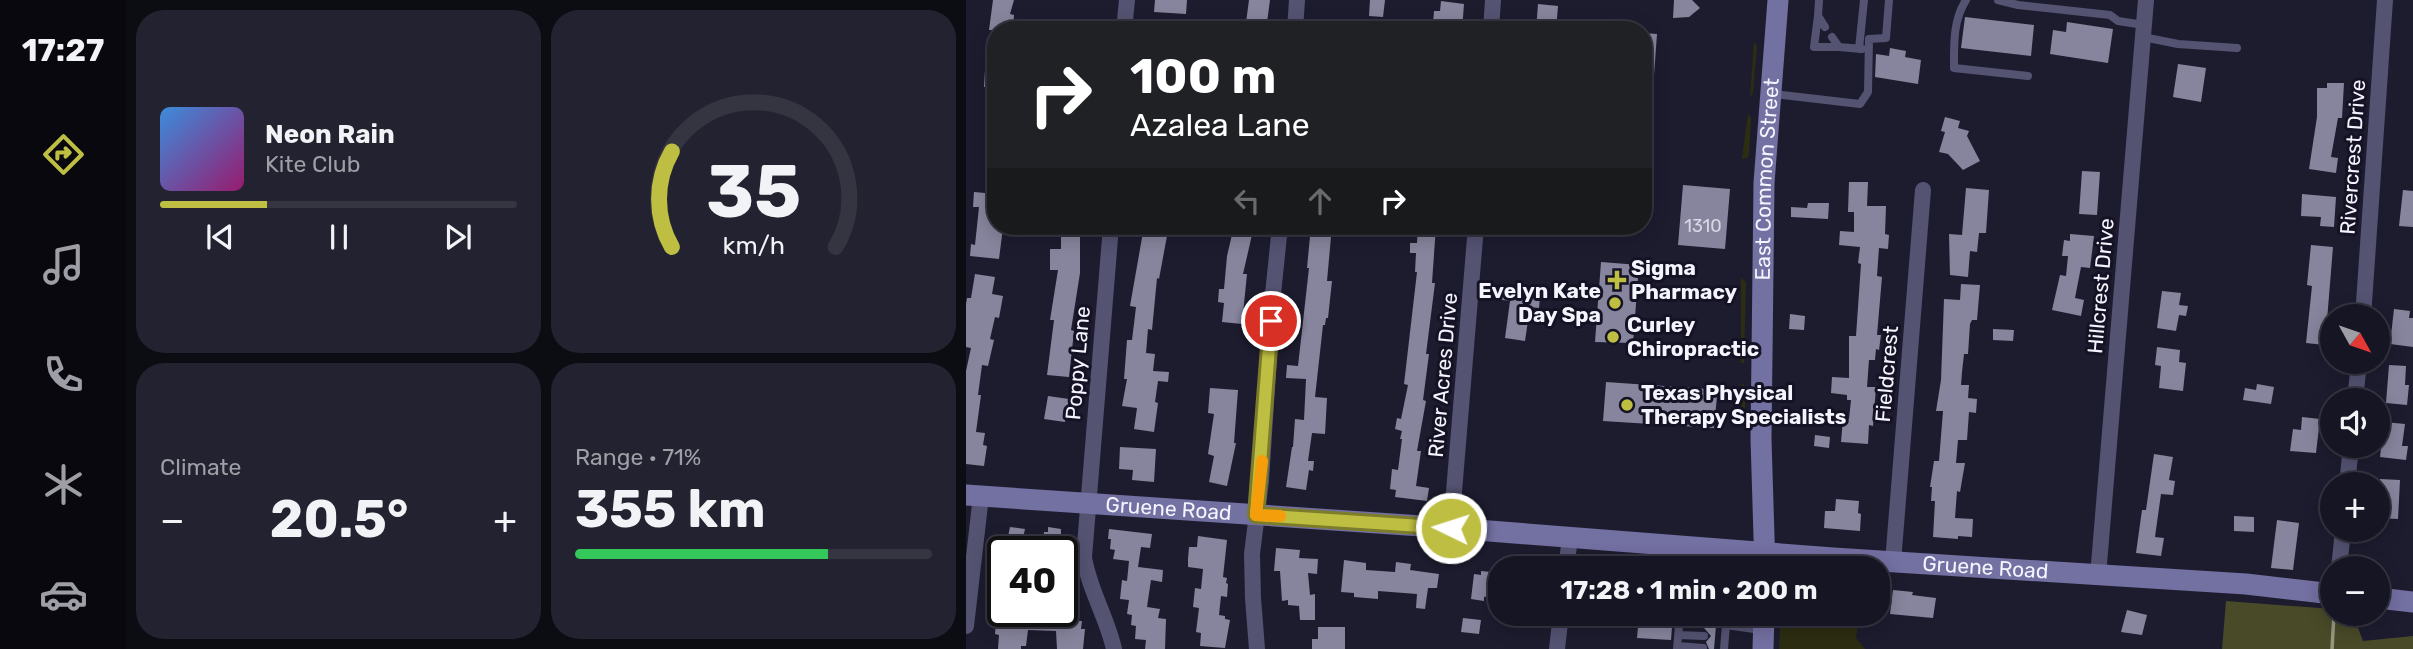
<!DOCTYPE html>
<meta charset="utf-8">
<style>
:root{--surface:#161523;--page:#232230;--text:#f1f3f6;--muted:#9e9fa6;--line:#353441;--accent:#bebf42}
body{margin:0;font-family:Rubik,sans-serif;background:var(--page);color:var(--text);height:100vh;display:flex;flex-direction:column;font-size:26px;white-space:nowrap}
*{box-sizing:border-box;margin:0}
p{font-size:23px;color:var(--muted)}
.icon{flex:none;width:38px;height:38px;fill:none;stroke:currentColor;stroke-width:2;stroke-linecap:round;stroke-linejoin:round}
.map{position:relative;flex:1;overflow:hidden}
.sheet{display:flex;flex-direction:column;gap:10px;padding:10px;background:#0c0c13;width:840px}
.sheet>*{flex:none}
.hud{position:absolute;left:21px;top:21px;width:665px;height:214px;border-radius:28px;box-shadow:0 4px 18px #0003,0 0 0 2px var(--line);background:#202124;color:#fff;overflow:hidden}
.needle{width:46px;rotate:130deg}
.fabs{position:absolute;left:1354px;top:304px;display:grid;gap:14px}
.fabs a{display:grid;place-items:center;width:70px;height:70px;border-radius:50%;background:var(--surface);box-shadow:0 4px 18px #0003,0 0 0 2px var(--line);font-size:35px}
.speed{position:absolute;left:21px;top:536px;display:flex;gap:14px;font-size:35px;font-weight:700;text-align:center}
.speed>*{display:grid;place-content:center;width:91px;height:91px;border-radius:50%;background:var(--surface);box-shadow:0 4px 18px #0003,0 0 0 2px var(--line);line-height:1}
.speed .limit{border:4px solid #111;border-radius:10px;background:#fff;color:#111}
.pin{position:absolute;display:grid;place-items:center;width:60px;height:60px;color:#fff;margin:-30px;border:4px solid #fff;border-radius:50%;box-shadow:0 2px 7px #0007}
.me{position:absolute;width:77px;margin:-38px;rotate:274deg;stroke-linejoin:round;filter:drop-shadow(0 0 5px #0008)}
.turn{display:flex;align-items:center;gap:24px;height:147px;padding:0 28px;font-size:32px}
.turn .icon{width:91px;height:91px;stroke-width:2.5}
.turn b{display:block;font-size:49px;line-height:60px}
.lanes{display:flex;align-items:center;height:66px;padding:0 28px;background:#0003;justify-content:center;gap:35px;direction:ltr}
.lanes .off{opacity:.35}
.big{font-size:52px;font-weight:700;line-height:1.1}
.sheet .widget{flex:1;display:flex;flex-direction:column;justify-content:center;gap:10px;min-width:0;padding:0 24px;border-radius:28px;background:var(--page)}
.sheet .dial{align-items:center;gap:0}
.dial svg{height:182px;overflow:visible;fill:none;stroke:var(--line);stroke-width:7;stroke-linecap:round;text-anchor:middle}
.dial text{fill:var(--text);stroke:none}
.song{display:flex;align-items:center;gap:21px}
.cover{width:84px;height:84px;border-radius:10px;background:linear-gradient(135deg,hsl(210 70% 55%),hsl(320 70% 35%))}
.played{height:7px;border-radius:4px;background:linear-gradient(90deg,var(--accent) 30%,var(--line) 30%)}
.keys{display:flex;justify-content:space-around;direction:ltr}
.heat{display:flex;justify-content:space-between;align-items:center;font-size:38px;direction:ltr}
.charge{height:10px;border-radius:5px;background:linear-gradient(90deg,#34c759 71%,var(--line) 0)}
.sheet .tiles{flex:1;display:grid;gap:10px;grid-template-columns:repeat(2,1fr)}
.trip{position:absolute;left:522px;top:556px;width:402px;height:70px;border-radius:28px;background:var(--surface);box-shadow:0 4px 18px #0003,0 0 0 2px var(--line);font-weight:700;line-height:70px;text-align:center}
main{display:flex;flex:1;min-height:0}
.tab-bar{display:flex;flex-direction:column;width:126px;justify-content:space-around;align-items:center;background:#09080e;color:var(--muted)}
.tab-bar .icon{width:49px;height:49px}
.tab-bar .active{color:var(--accent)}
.tab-bar b{font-size:32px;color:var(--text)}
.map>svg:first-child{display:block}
.green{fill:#2d2d12}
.forest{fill:#494a28}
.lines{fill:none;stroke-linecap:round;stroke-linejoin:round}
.stream{stroke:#969781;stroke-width:3.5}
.building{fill:#86859d}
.lane{stroke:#545372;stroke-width:8}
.street{stroke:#545372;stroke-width:16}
.secondary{stroke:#7370a2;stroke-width:21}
.route-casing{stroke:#7c7c2b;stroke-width:18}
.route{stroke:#bebf42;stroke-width:12}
.slow{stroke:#f59e0b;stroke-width:12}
.poi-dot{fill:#bebf42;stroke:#141224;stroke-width:2.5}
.labels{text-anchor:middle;stroke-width:6;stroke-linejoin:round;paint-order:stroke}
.number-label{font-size:18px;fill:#d8d8e6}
.street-label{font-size:21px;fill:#f4f4fe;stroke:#141224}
.poi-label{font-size:21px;font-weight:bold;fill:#f4f4fe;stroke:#141224;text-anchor:start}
</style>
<main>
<nav class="tab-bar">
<b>17:27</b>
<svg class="icon active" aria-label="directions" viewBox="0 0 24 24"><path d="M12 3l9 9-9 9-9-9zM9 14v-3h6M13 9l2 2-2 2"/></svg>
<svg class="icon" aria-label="music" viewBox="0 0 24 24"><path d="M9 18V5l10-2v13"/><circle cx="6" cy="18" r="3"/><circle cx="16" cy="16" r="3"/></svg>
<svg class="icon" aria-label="phone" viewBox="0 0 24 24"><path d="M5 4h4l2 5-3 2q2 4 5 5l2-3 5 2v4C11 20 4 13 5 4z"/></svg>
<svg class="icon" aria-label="climate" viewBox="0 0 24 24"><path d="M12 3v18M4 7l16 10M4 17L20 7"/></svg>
<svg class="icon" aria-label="car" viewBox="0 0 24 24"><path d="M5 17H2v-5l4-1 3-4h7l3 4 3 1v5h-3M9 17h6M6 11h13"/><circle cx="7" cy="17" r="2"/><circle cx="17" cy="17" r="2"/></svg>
</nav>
<section class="sheet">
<div class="tiles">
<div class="widget">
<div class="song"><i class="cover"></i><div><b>Neon Rain</b><p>Kite Club</p></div></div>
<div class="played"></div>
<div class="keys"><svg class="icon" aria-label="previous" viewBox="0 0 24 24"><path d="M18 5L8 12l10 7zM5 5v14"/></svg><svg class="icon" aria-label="pause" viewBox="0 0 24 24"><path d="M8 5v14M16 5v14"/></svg><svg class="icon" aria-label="next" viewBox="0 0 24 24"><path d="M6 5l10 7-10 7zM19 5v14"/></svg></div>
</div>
<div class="widget dial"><svg viewBox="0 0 100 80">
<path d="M14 69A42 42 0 1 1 86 69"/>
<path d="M14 69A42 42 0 0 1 14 27" stroke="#bebf42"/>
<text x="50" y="56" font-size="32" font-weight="700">35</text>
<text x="50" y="72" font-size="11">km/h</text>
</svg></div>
<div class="widget"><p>Climate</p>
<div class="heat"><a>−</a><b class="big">20.5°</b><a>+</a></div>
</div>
<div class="widget"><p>Range · 71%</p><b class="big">355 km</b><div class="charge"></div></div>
</div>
</section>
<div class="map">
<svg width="1447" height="649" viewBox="0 0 1447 649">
<rect width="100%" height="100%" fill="#1d1c2f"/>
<path class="green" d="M 788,42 L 791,46 L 787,93 L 784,97 Z
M 782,114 L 785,117 L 783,155 L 781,158 L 776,159 Z
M 775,278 L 780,282 L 778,363 L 775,363 Z
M 776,382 L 780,389 L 778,427 L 774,426 Z
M 815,614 L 893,614 L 890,638 L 899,649 L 813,649 Z"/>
<path class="forest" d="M 1260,601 L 1367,609 L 1367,614 L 1387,614 L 1397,641 L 1447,636 L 1447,649 L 1256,649 Z"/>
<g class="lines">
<path class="stream" d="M 1366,649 L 1368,614"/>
</g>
<path class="building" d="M 27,0 L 48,0 L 44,14 L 48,15 L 47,30 L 23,30 Z
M 189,0 L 221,0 L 220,14 L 188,12 Z
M 283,0 L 304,0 L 300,30 L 279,30 Z
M 404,0 L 419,0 L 417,17 L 403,16 Z
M 708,0 L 726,0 L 734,8 L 723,17 L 707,18 Z
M 475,1 L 498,4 L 496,30 L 473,30 L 473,25 L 467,24 L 468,11 L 474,11 Z
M 572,4 L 592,6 L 590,30 L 570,30 Z
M 999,17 L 1068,25 L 1065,56 L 995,48 Z
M 1101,22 L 1147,29 L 1142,63 L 1084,54 L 1087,30 L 1100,32 Z
M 677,33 L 691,34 L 688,75 L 677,74 Z
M 924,48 L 940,51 L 939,57 L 955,60 L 952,84 L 909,77 L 910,54 L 923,56 Z
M 1212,64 L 1240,68 L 1235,102 L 1207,97 Z
M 19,70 L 30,70 L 30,88 L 18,87 Z
M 1361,83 L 1378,83 L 1376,118 L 1372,118 L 1365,157 L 1372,158 L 1370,173 L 1343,169 L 1351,117 L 1351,88 L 1361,88 Z
M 22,116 L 30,116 L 30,155 L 19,154 Z
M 979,117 L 994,121 L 992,128 L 1003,131 L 1001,136 L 1014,161 L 997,170 L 982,154 L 973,152 L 979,132 L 975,131 Z
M 1116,171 L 1134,172 L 1131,215 L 1113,214 Z
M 883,182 L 902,182 L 901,206 L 920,206 L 919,234 L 923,235 L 922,249 L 913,248 L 911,276 L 916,277 L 911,335 L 915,335 L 913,350 L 910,349 L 909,360 L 903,360 L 901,387 L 910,387 L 907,426 L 903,425 L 902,444 L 875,442 L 877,418 L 883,419 L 885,400 L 881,400 L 881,395 L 865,393 L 866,377 L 883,378 L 883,336 L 890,336 L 895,264 L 892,263 L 894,247 L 873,245 L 874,231 L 888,232 L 888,212 L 882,212 Z
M 717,185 L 764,189 L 759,249 L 712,245 Z
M 1000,188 L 1023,190 L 1020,233 L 1013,233 L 1011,252 L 1004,251 L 1002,277 L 984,275 L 983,234 L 996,235 Z
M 1437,190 L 1447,191 L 1447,227 L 1433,226 Z
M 8,192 L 30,194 L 30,226 L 37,228 L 33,259 L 4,256 L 5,244 L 9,245 L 13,207 L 7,207 Z
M 1336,194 L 1370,197 L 1368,227 L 1354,226 L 1355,217 L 1335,216 Z
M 842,203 L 863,203 L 862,219 L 825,217 L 825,207 L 841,208 Z
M 268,226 L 288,226 L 277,274 L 281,274 L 276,324 L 256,322 L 258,303 L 252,302 L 253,289 L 258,289 L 261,256 Z
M 345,226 L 366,226 L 361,281 L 366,281 L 362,318 L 360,318 L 359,325 L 357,325 L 349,397 L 361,398 L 359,434 L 346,433 L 342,461 L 348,461 L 347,471 L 343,470 L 340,490 L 320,487 L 326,447 L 327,447 L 329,419 L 338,420 L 340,379 L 320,378 L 321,365 L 332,366 L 343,268 L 341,268 Z
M 452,226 L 470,226 L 466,283 L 469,283 L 460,354 L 463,354 L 457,400 L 460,401 L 451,451 L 455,451 L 450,486 L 463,488 L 461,501 L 429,497 L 430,490 L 424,489 L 426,469 L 432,470 L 436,439 L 434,439 L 436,431 L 429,429 L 431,418 L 435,419 L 442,385 L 438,384 L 451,272 L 449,272 L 450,253 L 444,253 L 444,243 L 451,243 Z
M 114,230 L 114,273 L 105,330 L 108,331 L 103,377 L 81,375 L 88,320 L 84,320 L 92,270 L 84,270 L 84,249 L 95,249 L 95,231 Z
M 177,232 L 201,236 L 193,279 L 191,278 L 186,330 L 182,329 L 180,353 L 189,354 L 187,371 L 203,372 L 202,382 L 192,381 L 189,402 L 192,403 L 188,432 L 168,429 L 171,408 L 156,406 L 161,379 L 158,379 L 161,340 L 166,340 L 170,307 L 164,306 Z
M 1104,234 L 1128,236 L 1124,268 L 1115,267 L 1109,298 L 1118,300 L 1115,316 L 1086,310 L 1094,275 L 1100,276 L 1102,256 L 1096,256 L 1098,240 L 1104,241 Z
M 1345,245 L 1367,247 L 1359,345 L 1340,343 L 1346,286 L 1341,285 Z
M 635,262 L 673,265 L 667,343 L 629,342 Z
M 9,274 L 29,277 L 26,294 L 37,296 L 33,318 L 29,317 L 24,339 L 28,340 L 22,366 L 16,365 L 12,395 L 15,395 L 10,432 L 19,433 L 17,445 L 21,446 L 18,466 L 0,464 L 0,371 L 5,348 L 0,347 L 0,304 L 1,298 L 5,298 Z
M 995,284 L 1014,285 L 1011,320 L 1006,320 L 1004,324 L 1002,354 L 998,354 L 996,372 L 995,385 L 1003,385 L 1002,398 L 1011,399 L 1010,413 L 1003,412 L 1001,440 L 992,440 L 990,463 L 999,463 L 994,492 L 991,491 L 989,518 L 1007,519 L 1006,537 L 992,536 L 992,539 L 967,537 L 969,501 L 965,501 L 966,487 L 964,487 L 968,461 L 973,461 L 977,411 L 970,411 L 975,380 L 978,299 L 994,300 Z
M 531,287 L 563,291 L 563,295 L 574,297 L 573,308 L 564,307 L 559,341 L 539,338 L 544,301 L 530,299 Z
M 1196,291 L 1215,293 L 1213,305 L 1222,306 L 1220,316 L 1213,315 L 1210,331 L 1191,328 Z
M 1428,309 L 1444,311 L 1443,318 L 1447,318 L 1447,347 L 1424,344 Z
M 824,314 L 839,316 L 838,330 L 823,329 Z
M 1027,329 L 1048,330 L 1047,341 L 1027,340 Z
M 1191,347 L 1214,350 L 1213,362 L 1220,363 L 1217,391 L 1193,388 L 1195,366 L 1189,365 Z
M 1423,365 L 1440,366 L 1439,385 L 1443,385 L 1441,405 L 1420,403 Z
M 640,382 L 741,389 L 741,396 L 751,396 L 748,428 L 637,421 Z
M 1291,384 L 1308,387 L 1305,404 L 1277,400 L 1279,388 L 1290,390 Z
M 244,388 L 272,390 L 268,443 L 270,443 L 261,486 L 243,482 L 248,456 L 242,454 L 248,414 L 242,413 Z
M 82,396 L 103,399 L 99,422 L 78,419 Z
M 1336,417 L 1354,419 L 1350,453 L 1324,451 L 1327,429 L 1335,430 Z
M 1418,422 L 1439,424 L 1436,446 L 1442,446 L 1440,460 L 1414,457 Z
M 849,435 L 864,437 L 863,448 L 848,446 Z
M 154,447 L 190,449 L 188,482 L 166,480 L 167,470 L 153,469 Z
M 1188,454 L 1207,457 L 1203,480 L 1209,481 L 1207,495 L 1195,494 L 1189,537 L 1198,538 L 1195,556 L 1170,553 L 1176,510 L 1180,510 Z
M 1414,479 L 1434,480 L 1432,519 L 1412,518 Z
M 870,499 L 893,501 L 892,513 L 895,514 L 894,531 L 858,528 L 859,511 L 869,511 Z
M 1268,516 L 1288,517 L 1288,532 L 1268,531 Z
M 1311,520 L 1333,523 L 1327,570 L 1305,568 Z
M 44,527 L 59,529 L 57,538 L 77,541 L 78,532 L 82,532 L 82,527 L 95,529 L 95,551 L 39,551 Z
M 143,529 L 186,534 L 184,548 L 175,547 L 172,567 L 197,570 L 196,582 L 185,580 L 181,607 L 194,609 L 192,618 L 200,619 L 199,649 L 179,649 L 180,640 L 169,639 L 170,626 L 165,625 L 166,615 L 161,614 L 163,600 L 154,599 L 156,580 L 161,581 L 163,561 L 147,559 L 149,550 L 144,549 L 145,539 L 142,539 Z
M 232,536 L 261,540 L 257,577 L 261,578 L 260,583 L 262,584 L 261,597 L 255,596 L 253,615 L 259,616 L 259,619 L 264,620 L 259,648 L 234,646 L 235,633 L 230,632 L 233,608 L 227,607 L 229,588 L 235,589 L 237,569 L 222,567 L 222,559 L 223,547 L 231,547 Z
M 310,548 L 334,550 L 333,558 L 352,559 L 351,574 L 342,573 L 344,595 L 349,594 L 349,620 L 334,620 L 333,606 L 322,605 L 322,600 L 316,601 L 314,571 L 308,571 Z
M 378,560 L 400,563 L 400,570 L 429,572 L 430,562 L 445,564 L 444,570 L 473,574 L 471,588 L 462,588 L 459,609 L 450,608 L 451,594 L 412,591 L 412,599 L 388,597 L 388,593 L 375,592 Z
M 515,571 L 534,573 L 531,597 L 522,596 L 518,597 L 518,601 L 505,599 L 508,574 L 515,575 Z
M 927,590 L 947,592 L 946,595 L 970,598 L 967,618 L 924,614 Z
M 96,606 L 110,608 L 109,621 L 116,621 L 115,629 L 119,629 L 117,649 L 91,649 L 90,631 L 62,630 L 60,646 L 55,646 L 55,649 L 32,649 L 33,635 L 29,634 L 30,621 L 37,622 L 38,611 L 95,613 Z
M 1161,610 L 1181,615 L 1176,635 L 1155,632 Z
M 685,614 L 707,614 L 705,640 L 671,638 L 672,627 L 684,628 Z
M 739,614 L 751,614 L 748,649 L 743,649 L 740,642 L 745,636 L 738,628 L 744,625 L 746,621 Z
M 497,618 L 515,620 L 513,634 L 495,632 Z
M 352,627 L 379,627 L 379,649 L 346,649 L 346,639 L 352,639 Z"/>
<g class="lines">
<path class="lane" d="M 853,0 L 852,16 L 859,27
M 1000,0 C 987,20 988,44 988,68 L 1062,76
M 1032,0 L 1052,5 L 1144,15 L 1152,21 L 1178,25
M 852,16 L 848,47 L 873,47
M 866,37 L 873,47 L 896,49
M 1177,37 L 1212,44 L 1271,48
M 893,49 L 898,0
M 807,94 L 894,104 L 902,92 L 903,39 L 920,38 L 923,0
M 632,569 L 642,565 L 693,569
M 717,569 L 719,547
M 714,619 L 739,621
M 760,625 L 761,614
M 713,635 L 738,636
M 712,646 L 737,648
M 711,649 L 714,614
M 758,649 L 760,625 L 795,630"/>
<path class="street" d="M 158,30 L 161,0
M 329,30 L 331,0
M 525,30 L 527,0
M 145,226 L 118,557 C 123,590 141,617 148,649
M 1397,317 L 1419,0
M 1389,401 L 1393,362
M 1381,485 L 1385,446
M 485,528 L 510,226
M 927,562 L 957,190
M 600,569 L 604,538
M 1373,569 L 1377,530
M 1132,576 L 1180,0
M 0,626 L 15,496
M 291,649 L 287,598 L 286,554 L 295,481 L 307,294 L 314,226
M 591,649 L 595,614"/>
<g class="secondary">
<path id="s1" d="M 0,495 L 485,528 L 867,558 L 1280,584 L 1367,594"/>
<path id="s2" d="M 799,569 L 795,439 L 798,183 L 812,0"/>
<path d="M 1412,598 L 1447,602"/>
<path d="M 797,649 L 798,614"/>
</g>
</g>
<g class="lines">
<g class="route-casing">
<path id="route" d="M 305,321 L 290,515 L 485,528"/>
</g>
<use href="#route" class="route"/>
<path class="slow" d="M 296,461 L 290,515 L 314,516"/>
</g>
<g class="poi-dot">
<path d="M647.5 269.5h7v7h7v7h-7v7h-7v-7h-7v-7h7z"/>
<circle cx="649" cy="303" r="7"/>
<circle cx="647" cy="337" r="7"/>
<circle cx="661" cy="405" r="7"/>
</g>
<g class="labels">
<g class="number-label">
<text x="737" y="232">1310</text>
</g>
<g class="street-label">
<text transform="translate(1387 157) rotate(-86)" y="7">Rivercrest Drive</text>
<text dy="7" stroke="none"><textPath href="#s2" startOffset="390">East Common Street</textPath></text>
<text transform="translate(1135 286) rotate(-85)" y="7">Hillcrest Drive</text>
<text transform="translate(112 363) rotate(-85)" y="7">Poppy Lane</text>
<text transform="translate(921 374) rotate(-85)" y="7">Fieldcrest</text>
<text transform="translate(477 375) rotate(-85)" y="7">River Acres Drive</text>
<text dy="7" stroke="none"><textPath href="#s1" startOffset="203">Gruene Road</textPath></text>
<text dy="7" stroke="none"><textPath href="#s1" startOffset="1022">Gruene Road</textPath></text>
</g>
<g class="poi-label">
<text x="665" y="275">Sigma<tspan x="665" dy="24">Pharmacy</tspan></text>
<text x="635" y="298" text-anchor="end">Evelyn Kate<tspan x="635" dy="24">Day Spa</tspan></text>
<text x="661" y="332">Curley<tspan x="661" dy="24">Chiropractic</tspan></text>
<text x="675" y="400">Texas Physical<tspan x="675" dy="24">Therapy Specialists</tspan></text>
</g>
</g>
</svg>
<div class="fabs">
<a><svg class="needle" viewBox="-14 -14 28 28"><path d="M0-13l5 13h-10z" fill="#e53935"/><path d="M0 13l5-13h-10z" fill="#9e9fa6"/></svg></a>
<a><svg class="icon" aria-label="sound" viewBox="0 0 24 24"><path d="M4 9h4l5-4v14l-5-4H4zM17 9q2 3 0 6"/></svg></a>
<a>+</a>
<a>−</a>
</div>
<div class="speed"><div class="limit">40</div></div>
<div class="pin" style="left:305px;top:321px;background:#d93025"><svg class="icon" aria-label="arrive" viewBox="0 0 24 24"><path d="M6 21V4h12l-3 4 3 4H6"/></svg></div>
<svg class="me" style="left:485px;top:528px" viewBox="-20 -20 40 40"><circle r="17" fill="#bebf42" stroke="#fff" stroke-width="3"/><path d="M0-11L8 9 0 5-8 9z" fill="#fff"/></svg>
<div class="trip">17:28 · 1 min · 200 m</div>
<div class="hud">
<div class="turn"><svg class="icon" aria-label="right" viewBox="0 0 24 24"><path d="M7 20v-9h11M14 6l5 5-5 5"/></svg><div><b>100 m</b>Azalea Lane</div></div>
<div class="lanes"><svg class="icon off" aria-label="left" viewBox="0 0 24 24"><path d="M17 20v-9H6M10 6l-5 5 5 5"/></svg><svg class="icon off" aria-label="ahead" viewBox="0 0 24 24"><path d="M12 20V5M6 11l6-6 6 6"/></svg><svg class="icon" aria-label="right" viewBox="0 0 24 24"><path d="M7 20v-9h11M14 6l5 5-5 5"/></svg></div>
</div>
</div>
</main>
